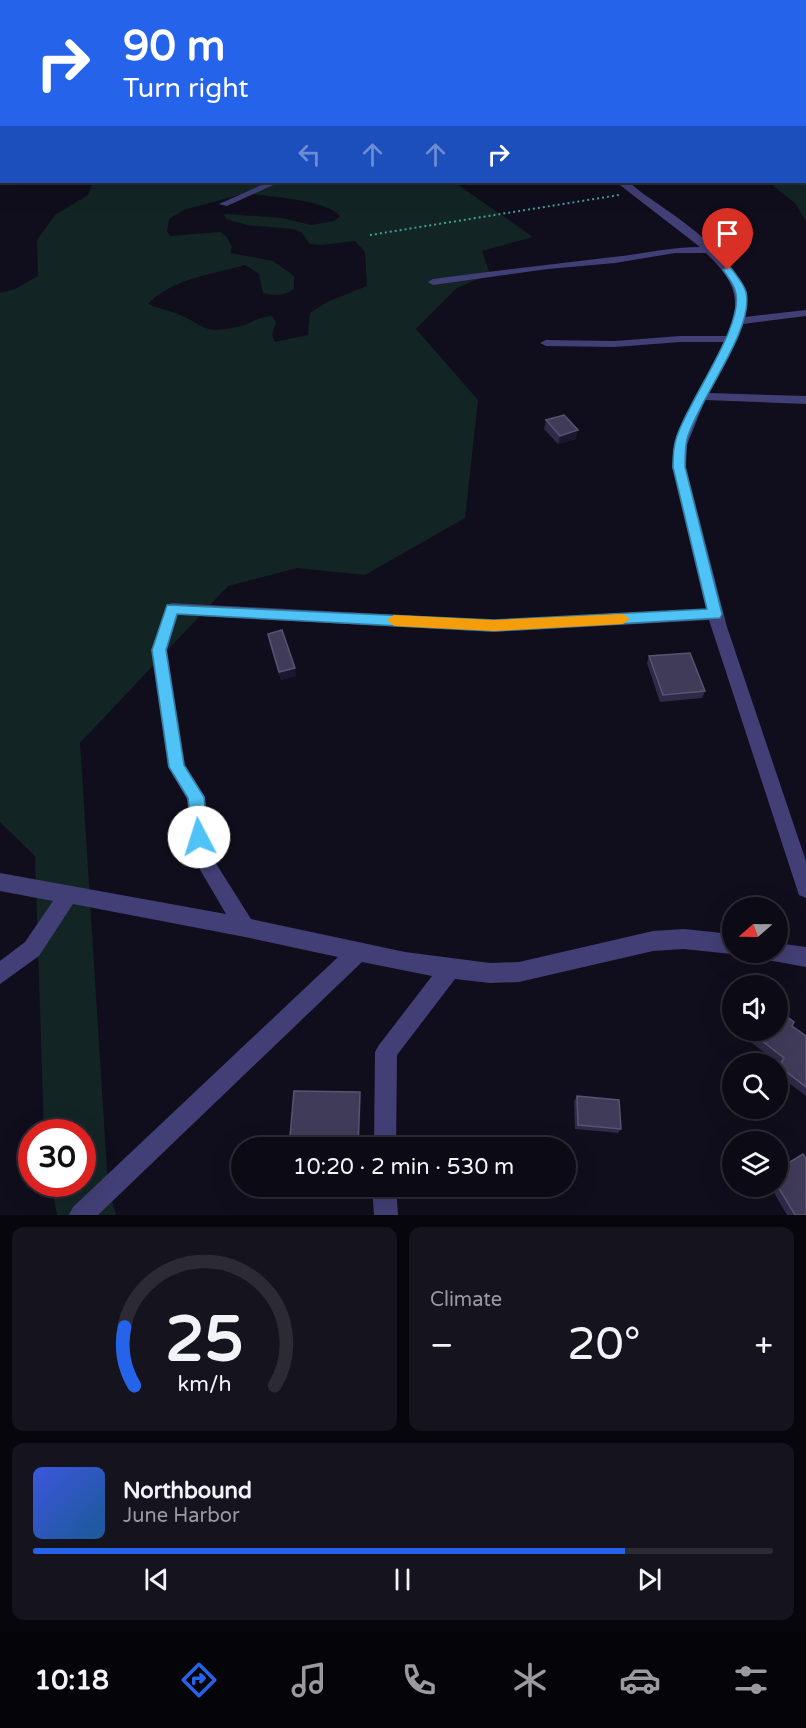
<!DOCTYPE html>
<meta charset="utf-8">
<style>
:root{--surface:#0c0a15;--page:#15131e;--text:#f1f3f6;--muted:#9a9aa0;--line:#2c2b34;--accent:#2563eb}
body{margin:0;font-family:"Varela Round",sans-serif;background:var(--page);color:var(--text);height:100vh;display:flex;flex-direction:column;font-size:22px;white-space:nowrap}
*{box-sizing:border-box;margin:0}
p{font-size:20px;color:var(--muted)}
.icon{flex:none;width:33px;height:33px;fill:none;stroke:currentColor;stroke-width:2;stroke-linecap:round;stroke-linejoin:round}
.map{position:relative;height:1215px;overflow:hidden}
.drawer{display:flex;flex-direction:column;gap:12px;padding:12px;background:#07060c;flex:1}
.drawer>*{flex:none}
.hud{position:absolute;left:0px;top:0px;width:807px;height:183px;box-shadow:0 6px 24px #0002,0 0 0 2px var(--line);background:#2563eb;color:#fff;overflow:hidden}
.needle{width:39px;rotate:250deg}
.controls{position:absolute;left:722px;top:897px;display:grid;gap:12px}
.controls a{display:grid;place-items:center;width:66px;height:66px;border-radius:50%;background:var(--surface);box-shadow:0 6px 24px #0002,0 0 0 2px var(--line);font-size:30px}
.speed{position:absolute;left:18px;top:1119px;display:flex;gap:12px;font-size:30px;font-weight:700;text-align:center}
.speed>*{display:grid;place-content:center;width:78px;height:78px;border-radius:50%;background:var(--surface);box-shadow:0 6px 24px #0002,0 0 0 2px var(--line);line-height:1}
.speed .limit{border:9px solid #d22;background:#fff;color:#111}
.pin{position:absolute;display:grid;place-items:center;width:51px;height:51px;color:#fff;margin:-62px -26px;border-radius:50% 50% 50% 0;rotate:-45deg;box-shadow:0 0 6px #0007}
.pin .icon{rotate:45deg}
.me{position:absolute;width:66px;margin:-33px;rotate:355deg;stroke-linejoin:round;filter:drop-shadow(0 0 4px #0008)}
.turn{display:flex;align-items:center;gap:21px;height:126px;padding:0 24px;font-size:27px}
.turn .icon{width:78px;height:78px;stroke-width:2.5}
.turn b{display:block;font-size:42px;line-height:51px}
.lanes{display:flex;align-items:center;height:57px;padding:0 24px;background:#0003;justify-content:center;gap:30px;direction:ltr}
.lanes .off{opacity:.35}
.big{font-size:45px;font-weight:600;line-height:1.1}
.drawer .card{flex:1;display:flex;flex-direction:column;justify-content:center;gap:9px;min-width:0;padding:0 21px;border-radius:12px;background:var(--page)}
.drawer .dial{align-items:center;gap:0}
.dial svg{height:156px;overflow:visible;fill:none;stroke:var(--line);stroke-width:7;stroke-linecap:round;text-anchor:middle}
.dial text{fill:var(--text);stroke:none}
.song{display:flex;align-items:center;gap:18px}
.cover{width:72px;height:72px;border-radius:9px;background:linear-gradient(135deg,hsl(230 70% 55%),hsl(210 70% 35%))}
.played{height:6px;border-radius:3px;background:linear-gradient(90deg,var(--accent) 80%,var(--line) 80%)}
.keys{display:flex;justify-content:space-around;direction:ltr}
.heat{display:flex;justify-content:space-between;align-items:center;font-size:33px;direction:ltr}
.drawer .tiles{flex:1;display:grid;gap:12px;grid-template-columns:1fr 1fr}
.card:last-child{grid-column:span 2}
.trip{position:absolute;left:231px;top:1137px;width:345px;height:60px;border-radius:30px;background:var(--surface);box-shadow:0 6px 24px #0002,0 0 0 2px var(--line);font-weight:600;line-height:60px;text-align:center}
.dock{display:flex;height:96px;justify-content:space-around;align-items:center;background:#050408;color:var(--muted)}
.dock .icon{width:42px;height:42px}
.dock .on{color:var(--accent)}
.dock b{font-size:27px;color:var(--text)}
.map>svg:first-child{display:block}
.green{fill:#122524;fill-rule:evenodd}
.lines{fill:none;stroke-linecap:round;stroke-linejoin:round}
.path-far1{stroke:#3d9f99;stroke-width:1.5;stroke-dasharray:1.5 2;stroke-linecap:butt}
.path{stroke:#3d9f99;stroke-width:2;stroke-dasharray:2 3;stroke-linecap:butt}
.minor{fill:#413f75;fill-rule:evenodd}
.wall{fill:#2f2a47}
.shaded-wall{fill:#1b172e}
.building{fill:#413b5a;stroke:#585373;stroke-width:1.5}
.route{fill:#4fc3f7;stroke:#337fa1;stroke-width:1.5}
.slow{fill:#f59e0b}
</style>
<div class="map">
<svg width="806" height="1215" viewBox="0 0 806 1215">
<rect width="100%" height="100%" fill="#100e1c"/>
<path class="green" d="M 806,0 L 806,221 L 795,203 L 768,182 L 806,182 L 806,2 L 182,1 Z
M 89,182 L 454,182 L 533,237 L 482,251 L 490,274 L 457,288 L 416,329 L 478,400 L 465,518 L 365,575 L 297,568 L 228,586 L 80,743 L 108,1186 L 116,1215 L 57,1215 L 51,1184 L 82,1184 L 82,1132 L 44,1132 L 35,856 L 0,822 L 0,293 L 15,289 L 38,276 L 37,240 L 55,215 L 88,195 L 92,185 ZM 246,193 C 269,197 325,199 340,216 L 334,221 L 311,225 L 282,218 L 224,214 L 226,219 L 247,225 L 293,229 L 301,232 L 310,244 L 321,245 L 355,241 L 365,252 L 367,286 L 327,302 L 310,313 L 308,335 L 275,342 L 272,335 L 276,322 L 272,316 C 256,317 250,325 237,327 C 200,335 205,324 175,313 C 167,310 157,308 148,304 C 171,279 213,274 245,265 L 259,274 L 263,293 C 275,296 283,296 294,289 L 294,276 L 273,261 L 230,253 L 232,247 L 226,236 L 220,232 L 170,236 L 167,231 L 169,219 L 184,210 Z"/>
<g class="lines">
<path class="path-far1" d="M 767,0 L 769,2"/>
<path class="path" d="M 370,235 L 619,195"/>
<path class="minor" d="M 167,0 L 174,0 L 175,2 L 168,2 Z
M 268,182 L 280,182 L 227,206 L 219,204 Z
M 616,182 C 618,182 624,181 626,182 C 632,183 639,191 645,195 C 677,217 717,243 738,277 C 746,289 748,303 745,317 L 806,310 L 806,316 L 743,324 L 731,352 L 709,393 L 806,396 L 806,404 L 705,400 L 687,445 L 686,467 L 727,627 L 806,861 L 806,898 L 799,895 L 797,889 L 709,620 L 494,632 L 178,615 L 167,650 L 185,765 L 205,797 L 210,854 L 251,919 L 405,952 L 490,963 L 519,962 L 653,931 L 684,929 L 732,934 L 732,952 L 735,952 L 732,954 L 684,949 L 653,951 L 519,982 L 490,983 L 455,979 L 397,1055 L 396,1148 L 374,1148 L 375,1052 L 379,1045 L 432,976 L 362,962 L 98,1215 L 69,1215 L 73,1207 L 338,957 L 245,937 L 73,904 L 39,956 L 0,984 L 0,961 L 25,942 L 53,901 L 0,891 L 0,873 L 226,914 L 192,856 L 187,799 L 168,767 L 151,650 L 167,605 L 172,603 L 494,620 L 706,609 L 672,467 C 676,420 704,384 724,342 L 680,342 L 615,347 L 546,346 L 540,343 L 546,340 L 615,341 L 680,336 L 727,336 C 744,299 733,279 706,253 L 675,253 L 615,263 L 548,269 L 433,285 L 428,282 L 433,279 C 493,271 553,264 613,257 C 642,254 670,247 700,247 Z
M 777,943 L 806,947 L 806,967 L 762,959 L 759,952 L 777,952 Z
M 372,1186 L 396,1186 L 398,1215 L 374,1215 Z"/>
</g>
<path class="wall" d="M 546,420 L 576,439 L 558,444 L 544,429 Z
M 268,634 L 296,676 L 281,680 L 269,642 Z
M 649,656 L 705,691 L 702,698 L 660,702 L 647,663 Z
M 792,1026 L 806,1036 L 806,1096 L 777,1074 L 777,1065 L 778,1063 L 739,1033 L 740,1030 L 777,1030 Z
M 577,1096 L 621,1129 L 618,1133 L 575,1129 L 574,1101 Z
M 777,1170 L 806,1215 L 787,1215 L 770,1186 L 777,1186 Z"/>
<path class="shaded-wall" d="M 578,430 L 576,439 L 558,444 L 560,436 Z
M 295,668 L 296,676 L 281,680 L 279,672 Z
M 360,1092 L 361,1099 L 359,1148 L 358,1148 Z"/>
<path class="building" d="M 564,415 L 578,430 L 560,436 L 546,420 Z
M 282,630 L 295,668 L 279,672 L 268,634 Z
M 690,653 L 705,691 L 663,695 L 649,656 Z
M 777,1009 L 794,1022 L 792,1026 L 806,1036 L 806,1087 L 779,1066 L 784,1058 L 748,1030 L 777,1030 Z
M 294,1091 L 360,1092 L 358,1148 L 289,1148 Z
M 577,1096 L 619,1100 L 621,1129 L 578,1125 Z
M 803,1154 L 806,1158 L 806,1215 L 795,1215 L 777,1185 L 777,1170 Z"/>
<path class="route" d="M 728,267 L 731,268 C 736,275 744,284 746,292 C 755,329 698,400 687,439 C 685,448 685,458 685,467 L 722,614 L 720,618 L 494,631 L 177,614 L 166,650 L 184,765 L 204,797 L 208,837 L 205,842 L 199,844 L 193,842 L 188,798 L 169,767 L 152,650 L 167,605 L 494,620 L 707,609 L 673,467 C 673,458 673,448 676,439 C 686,403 747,323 735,290 C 733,283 727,276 723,270 Z"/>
<path class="slow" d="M 623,614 L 630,619 L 623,624 L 494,631 L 394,626 L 387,620 L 394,615 L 494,620 Z"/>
</svg>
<div class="controls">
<a><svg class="needle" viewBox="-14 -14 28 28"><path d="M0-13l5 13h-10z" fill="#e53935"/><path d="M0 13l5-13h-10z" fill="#9a9aa0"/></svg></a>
<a><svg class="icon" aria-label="sound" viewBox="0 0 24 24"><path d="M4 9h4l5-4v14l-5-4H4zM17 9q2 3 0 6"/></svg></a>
<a><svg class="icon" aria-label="search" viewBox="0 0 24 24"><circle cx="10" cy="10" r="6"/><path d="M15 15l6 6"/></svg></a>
<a><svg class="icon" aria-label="layers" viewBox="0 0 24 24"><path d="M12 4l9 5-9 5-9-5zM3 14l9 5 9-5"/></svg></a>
</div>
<div class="speed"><div class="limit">30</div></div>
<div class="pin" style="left:728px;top:270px;background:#d93025"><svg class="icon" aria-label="arrive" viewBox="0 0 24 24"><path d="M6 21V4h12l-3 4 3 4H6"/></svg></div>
<svg class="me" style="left:199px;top:837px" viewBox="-20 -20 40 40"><circle r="19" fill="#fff"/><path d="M0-13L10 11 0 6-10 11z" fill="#4fc3f7"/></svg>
<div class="trip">10:20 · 2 min · 530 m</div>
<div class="hud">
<div class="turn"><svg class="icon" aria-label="right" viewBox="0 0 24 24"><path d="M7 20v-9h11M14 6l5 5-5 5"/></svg><div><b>90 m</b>Turn right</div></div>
<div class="lanes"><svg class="icon off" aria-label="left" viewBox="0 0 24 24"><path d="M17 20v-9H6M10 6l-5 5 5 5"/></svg><svg class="icon off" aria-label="ahead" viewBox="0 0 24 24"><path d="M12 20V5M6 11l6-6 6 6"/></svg><svg class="icon off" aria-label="ahead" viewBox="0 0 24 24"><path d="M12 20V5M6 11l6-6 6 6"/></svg><svg class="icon" aria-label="right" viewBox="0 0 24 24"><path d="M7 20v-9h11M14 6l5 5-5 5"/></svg></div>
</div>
</div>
<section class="drawer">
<div class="tiles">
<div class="card dial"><svg viewBox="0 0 100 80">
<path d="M14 69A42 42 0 1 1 86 69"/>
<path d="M14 69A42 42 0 0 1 9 39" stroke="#2563eb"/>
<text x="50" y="56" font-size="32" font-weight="700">25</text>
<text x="50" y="72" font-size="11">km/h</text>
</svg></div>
<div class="card"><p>Climate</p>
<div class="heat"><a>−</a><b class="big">20°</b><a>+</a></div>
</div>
<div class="card">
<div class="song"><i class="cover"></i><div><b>Northbound</b><p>June Harbor</p></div></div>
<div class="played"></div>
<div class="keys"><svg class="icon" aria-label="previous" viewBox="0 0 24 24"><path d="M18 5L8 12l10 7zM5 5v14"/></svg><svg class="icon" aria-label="pause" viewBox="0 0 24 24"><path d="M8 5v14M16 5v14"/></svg><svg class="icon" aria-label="next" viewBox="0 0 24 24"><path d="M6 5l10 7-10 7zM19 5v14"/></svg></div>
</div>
</div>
</section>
<nav class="dock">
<b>10:18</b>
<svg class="icon on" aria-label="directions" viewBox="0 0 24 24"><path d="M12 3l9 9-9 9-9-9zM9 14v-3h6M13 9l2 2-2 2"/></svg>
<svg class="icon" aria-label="music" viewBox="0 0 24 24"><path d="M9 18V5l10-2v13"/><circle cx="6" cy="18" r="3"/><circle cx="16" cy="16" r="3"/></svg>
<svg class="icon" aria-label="phone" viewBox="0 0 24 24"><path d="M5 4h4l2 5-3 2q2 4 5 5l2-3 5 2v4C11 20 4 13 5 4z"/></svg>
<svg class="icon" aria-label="climate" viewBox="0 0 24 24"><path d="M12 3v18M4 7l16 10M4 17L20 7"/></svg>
<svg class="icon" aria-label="car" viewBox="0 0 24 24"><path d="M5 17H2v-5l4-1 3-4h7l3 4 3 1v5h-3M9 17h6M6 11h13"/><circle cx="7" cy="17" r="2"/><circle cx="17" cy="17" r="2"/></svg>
<svg class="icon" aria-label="filters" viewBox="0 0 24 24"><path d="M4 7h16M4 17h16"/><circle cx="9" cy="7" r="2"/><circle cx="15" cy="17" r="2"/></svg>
</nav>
